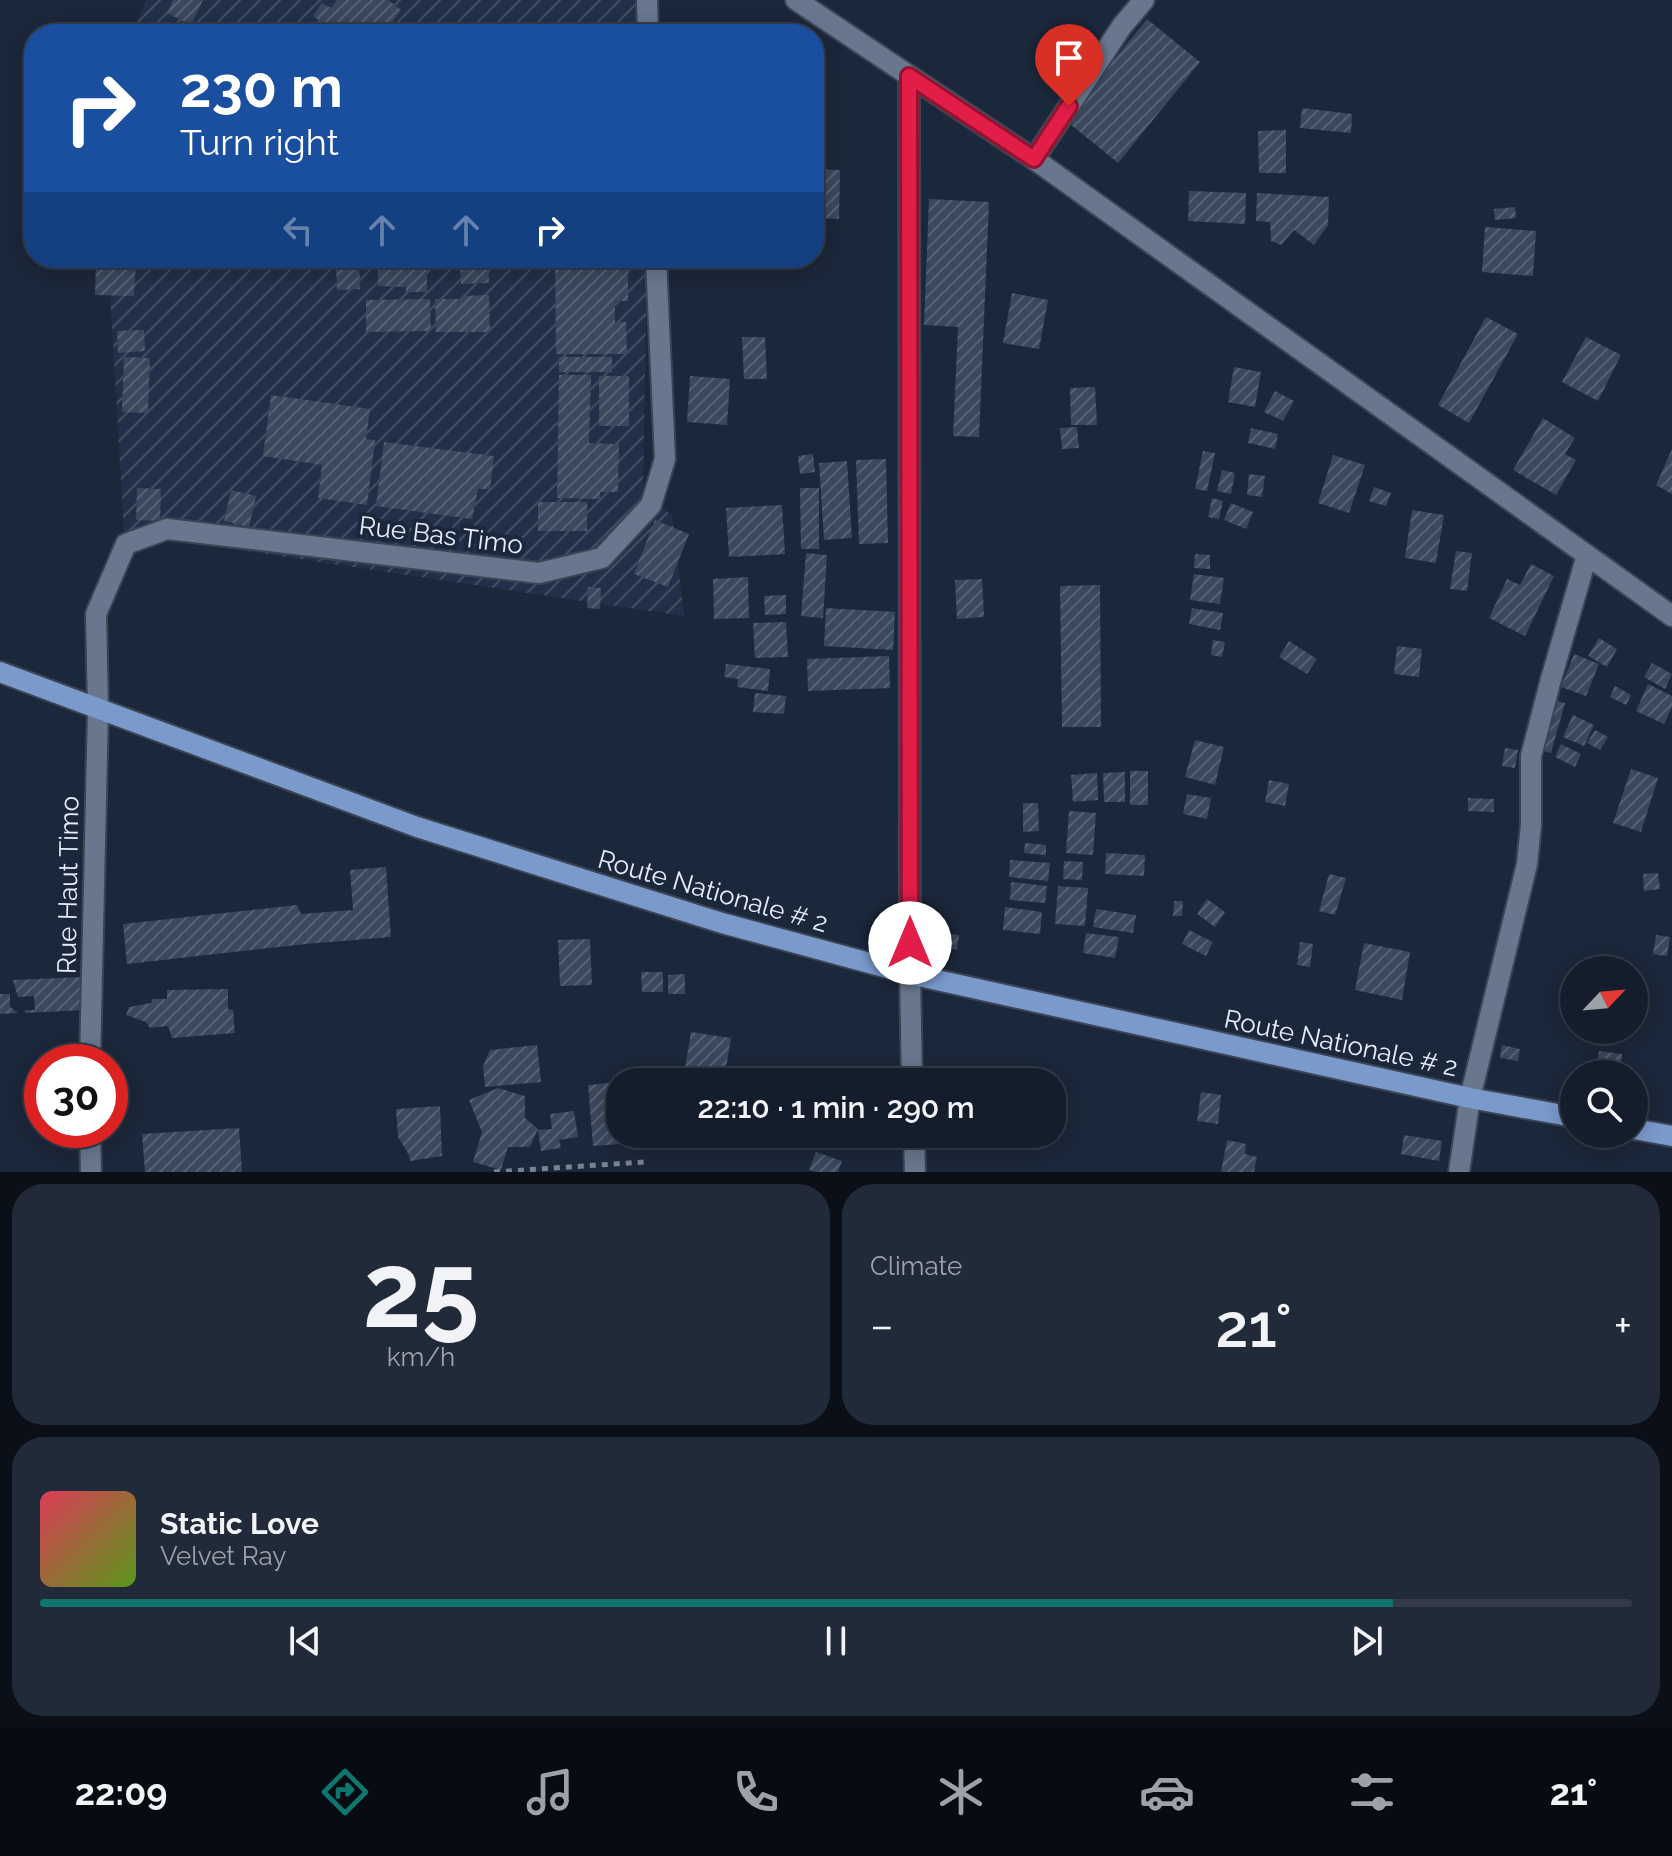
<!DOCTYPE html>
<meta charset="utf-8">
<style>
:root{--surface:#141d2c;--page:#212a38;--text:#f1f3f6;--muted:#9da2a9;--line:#333b48;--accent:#0f766e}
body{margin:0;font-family:Raleway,sans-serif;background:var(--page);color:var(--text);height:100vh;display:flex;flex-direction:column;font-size:30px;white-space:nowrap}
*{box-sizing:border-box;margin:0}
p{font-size:26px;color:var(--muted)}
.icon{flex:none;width:44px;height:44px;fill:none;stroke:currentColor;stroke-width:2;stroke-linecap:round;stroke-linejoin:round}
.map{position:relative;height:1172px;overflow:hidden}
.side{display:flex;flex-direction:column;gap:12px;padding:12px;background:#0b1018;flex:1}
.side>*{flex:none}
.guide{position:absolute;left:24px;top:24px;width:800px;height:244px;border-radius:32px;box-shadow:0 4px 20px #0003,0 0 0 2px var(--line);background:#1a4fa0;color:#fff;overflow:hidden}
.needle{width:52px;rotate:64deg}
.controls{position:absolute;left:1560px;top:956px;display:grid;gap:16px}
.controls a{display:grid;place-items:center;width:88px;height:88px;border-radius:50%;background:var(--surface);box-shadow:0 4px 20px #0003,0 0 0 2px var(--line);font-size:40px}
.speed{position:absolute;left:24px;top:1044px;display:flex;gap:16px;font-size:40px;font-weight:700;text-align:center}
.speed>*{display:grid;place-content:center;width:104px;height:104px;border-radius:50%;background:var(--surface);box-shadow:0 4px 20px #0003,0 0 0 2px var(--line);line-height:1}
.speed .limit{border:12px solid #d22;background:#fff;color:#111}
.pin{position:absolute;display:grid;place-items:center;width:68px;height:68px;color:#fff;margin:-82px -34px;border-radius:50% 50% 50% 0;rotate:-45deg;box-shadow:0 0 8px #0007}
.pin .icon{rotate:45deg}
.me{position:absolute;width:88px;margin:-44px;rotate:0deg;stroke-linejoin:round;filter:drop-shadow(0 0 6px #0008)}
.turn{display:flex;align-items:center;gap:28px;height:168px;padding:0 24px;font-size:36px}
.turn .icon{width:104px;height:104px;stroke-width:2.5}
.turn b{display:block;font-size:56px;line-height:68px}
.lanes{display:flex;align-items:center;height:76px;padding:0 24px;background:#0003;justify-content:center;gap:40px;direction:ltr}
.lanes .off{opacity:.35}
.big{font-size:60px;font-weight:600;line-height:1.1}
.side .card{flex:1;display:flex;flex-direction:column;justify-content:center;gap:12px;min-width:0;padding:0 28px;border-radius:32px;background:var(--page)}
.side .dial{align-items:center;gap:0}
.dial b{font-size:104px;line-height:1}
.song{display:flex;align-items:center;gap:24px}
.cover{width:96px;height:96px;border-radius:12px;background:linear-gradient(135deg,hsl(350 70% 55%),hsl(90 70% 35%))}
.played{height:8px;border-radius:4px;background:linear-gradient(90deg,var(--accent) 85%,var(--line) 85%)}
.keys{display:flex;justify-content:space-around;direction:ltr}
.heat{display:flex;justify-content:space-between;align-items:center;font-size:44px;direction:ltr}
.side .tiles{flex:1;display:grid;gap:12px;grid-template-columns:1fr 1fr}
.card:last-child{grid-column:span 2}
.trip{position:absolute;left:606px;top:1068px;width:460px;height:80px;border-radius:32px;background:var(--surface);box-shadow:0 4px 20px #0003,0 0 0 2px var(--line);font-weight:600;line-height:80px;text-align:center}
.tab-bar{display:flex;height:128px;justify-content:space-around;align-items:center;background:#080c12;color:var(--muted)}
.tab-bar .icon{width:56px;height:56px}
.tab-bar .current{color:var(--accent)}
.tab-bar b{font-size:36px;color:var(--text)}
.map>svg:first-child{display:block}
.industrial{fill:url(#industrial-furrows)}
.building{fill:url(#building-hatch)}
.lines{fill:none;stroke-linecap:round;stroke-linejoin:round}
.street-casing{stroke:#3b4454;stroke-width:24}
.secondary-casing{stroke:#3b4454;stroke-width:24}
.primary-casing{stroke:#3b4454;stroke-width:24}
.path{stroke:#778292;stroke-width:5;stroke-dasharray:6 6;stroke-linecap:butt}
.street{stroke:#68778e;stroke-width:20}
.secondary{stroke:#68778e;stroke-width:20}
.primary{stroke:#7a9acc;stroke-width:20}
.route-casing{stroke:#92132f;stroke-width:20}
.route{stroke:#e11d48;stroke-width:14}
.labels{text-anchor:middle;stroke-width:8;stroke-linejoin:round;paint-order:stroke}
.street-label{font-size:26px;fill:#e5edfa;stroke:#1b273a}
</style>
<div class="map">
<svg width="1672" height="1172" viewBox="0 0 1672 1172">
<defs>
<pattern id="industrial-furrows" width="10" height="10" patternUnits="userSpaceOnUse" patternTransform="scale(2)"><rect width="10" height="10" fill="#213048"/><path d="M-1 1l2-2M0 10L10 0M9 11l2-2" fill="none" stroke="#414e63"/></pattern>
<pattern id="building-hatch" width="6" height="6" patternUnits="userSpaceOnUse" patternTransform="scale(2)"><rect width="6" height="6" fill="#3a475c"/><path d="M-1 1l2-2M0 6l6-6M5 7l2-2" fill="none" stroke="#566274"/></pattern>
</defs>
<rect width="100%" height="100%" fill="#1b273a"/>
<path class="industrial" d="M 146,0 L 636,0 L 637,34 L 132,34 Z
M 108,258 L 647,258 L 643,494 L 672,515 L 684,616 L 124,533 Z"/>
<path class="building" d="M 173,0 L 203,0 L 191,25 L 167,13 Z
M 337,0 L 388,0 L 401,10 L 384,34 L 339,34 L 313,16 L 322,3 L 331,8 Z
M 1147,19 L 1200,62 L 1118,163 L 1065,120 Z
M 1302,108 L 1352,114 L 1351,133 L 1300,128 Z
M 1286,130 L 1286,173 L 1259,173 L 1258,131 Z
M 814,169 L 840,170 L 839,219 L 814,218 Z
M 1189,191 L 1246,193 L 1245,224 L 1188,221 Z
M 1257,193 L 1329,197 L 1328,225 L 1314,245 L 1294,230 L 1281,245 L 1271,241 L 1270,222 L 1256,221 Z
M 929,199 L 989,202 L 979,437 L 953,436 L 958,327 L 924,325 Z
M 1515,207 L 1516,218 L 1495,220 L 1494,209 Z
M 1485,227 L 1536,231 L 1533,276 L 1482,272 Z
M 96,258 L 136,258 L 134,296 L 95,295 Z
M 290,258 L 317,258 L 318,266 L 290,267 Z
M 460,258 L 488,258 L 489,283 L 461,284 Z
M 555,258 L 615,258 L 615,267 L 628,267 L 628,301 L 615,301 L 615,322 L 626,322 L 627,354 L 556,354 Z
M 378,259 L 427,259 L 427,292 L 406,292 L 406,287 L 378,286 Z
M 359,262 L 360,289 L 337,290 L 336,263 Z
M 1012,293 L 1048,300 L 1039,349 L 1003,343 Z
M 489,295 L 490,332 L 436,332 L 435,299 L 463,299 L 463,296 Z
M 430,299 L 431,331 L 366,332 L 366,300 Z
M 1486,317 L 1518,334 L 1469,423 L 1438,405 Z
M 144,330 L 145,351 L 118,353 L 117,331 Z
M 742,337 L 765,337 L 767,379 L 744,379 Z
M 1586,337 L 1621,355 L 1598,401 L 1562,382 Z
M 124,357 L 150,358 L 148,413 L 122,412 Z
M 559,357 L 612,357 L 612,372 L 559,372 Z
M 1234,367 L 1261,372 L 1255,407 L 1228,402 Z
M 559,375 L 591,375 L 589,443 L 619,444 L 618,492 L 600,492 L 600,499 L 557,498 Z
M 599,376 L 629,376 L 629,426 L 599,426 Z
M 690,376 L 730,379 L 727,425 L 687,422 Z
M 1095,387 L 1097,425 L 1071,425 L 1070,388 Z
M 1275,391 L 1294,401 L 1283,421 L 1264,412 Z
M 271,395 L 370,409 L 366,439 L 375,440 L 367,505 L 318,498 L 322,465 L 263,456 Z
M 1543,418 L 1575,438 L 1565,454 L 1576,460 L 1556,495 L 1513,470 Z
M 1077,427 L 1079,448 L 1062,449 L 1060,428 Z
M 1251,428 L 1278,434 L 1275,449 L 1248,443 Z
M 384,442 L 494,456 L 490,489 L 478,489 L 472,519 L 376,506 Z
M 1672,449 L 1672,494 L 1656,485 Z
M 1203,451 L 1215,453 L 1207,491 L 1195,489 Z
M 813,454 L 815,472 L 800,474 L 798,456 Z
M 1333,455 L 1365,465 L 1349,513 L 1318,503 Z
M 886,459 L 888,543 L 859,544 L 856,460 Z
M 847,461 L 852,538 L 824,540 L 819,463 Z
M 1222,470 L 1235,473 L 1231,494 L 1217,491 Z
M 1249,474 L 1265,476 L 1262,497 L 1247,495 Z
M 1374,487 L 1391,493 L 1386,506 L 1369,501 Z
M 137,488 L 161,489 L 160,521 L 136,520 Z
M 800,488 L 819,488 L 819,549 L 801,549 Z
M 231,490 L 256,496 L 249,527 L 224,521 Z
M 1212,498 L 1223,501 L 1219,519 L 1208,517 Z
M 538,502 L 587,502 L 587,531 L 538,531 Z
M 1231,503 L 1253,512 L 1246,529 L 1224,520 Z
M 782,505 L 785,554 L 729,557 L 726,508 Z
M 1412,510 L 1444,515 L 1436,563 L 1405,558 Z
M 655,520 L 689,534 L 668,587 L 634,574 Z
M 1456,551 L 1472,553 L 1467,591 L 1450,589 Z
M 806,553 L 827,555 L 823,618 L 801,616 Z
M 1195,554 L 1210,555 L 1210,569 L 1194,568 Z
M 1531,564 L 1554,576 L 1525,636 L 1489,618 L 1507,579 L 1520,585 Z
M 1194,574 L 1224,578 L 1220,604 L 1190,600 Z
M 748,577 L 749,618 L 714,619 L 713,579 Z
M 982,579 L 984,617 L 957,619 L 955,580 Z
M 1100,585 L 1101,727 L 1062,727 L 1060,586 Z
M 588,587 L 601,588 L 600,609 L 587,608 Z
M 786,595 L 786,614 L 765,615 L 764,596 Z
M 826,608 L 895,612 L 893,650 L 824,646 Z
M 1192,608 L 1223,613 L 1220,630 L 1189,624 Z
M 786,622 L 788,657 L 755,658 L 753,623 Z
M 1599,638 L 1617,649 L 1607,667 L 1588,656 Z
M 1213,640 L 1225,642 L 1222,657 L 1211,655 Z
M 1289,641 L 1317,659 L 1307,674 L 1279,657 Z
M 1397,646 L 1422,649 L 1419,677 L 1394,674 Z
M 1574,654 L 1599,664 L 1586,696 L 1561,687 Z
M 889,656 L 890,688 L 808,691 L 807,659 Z
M 1652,663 L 1672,674 L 1665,689 L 1644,677 Z
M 726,664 L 770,669 L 768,691 L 737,687 L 738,679 L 724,677 Z
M 1648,684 L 1672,696 L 1672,707 L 1664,724 L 1636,711 Z
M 1615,686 L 1631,695 L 1626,705 L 1610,697 Z
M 755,693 L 786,696 L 784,714 L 753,712 Z
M 1552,699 L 1565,703 L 1551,753 L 1538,749 Z
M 1573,715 L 1594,725 L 1584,746 L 1563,737 Z
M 1595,730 L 1608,737 L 1600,750 L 1587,743 Z
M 1195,740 L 1224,747 L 1215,785 L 1185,777 Z
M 1561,744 L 1581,754 L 1575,767 L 1555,757 Z
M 1505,748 L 1518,750 L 1515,768 L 1502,766 Z
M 1631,769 L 1658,778 L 1641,832 L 1613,823 Z
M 1130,771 L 1148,771 L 1148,805 L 1130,805 Z
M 1125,772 L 1125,802 L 1104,802 L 1103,773 Z
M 1097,773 L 1098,800 L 1073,802 L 1071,775 Z
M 1269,780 L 1289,784 L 1285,806 L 1265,802 Z
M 1187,794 L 1211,798 L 1207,819 L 1183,814 Z
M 1468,798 L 1494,799 L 1494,812 L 1468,811 Z
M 1023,803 L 1038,803 L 1039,831 L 1023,832 Z
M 1069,811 L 1096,813 L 1093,855 L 1066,853 Z
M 1025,843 L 1046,845 L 1046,855 L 1024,853 Z
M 1106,853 L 1145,855 L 1144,876 L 1105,874 Z
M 1010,860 L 1050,863 L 1048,881 L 1009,877 Z
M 1064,861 L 1083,862 L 1082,880 L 1063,879 Z
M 386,867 L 391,937 L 306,944 L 127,964 L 123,924 L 297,905 L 301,914 L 353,910 L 350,870 Z
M 1658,873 L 1660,889 L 1644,891 L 1643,874 Z
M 1329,874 L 1346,878 L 1335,915 L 1319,911 Z
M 1011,882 L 1047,886 L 1045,903 L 1010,900 Z
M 1058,886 L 1088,888 L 1085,926 L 1055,924 Z
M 1207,899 L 1225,912 L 1215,927 L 1197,914 Z
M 1174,901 L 1183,901 L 1182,916 L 1173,916 Z
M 1005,907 L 1042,912 L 1040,934 L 1003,930 Z
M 1096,909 L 1136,915 L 1133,933 L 1093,927 Z
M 1189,930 L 1213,942 L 1206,956 L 1182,944 Z
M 944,933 L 959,935 L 957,950 L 942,947 Z
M 1086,933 L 1119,937 L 1115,958 L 1083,953 Z
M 1656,935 L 1670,937 L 1667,956 L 1653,954 Z
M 590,939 L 592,985 L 560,986 L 558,940 Z
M 1300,942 L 1313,944 L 1310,967 L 1297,965 Z
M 1364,943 L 1410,952 L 1402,1000 L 1355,990 Z
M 641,972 L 663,972 L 663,992 L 642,992 Z
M 685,974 L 685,994 L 668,994 L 668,975 Z
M 83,977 L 84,1010 L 25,1013 L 25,1010 L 35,1010 L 34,996 L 18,997 L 13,980 Z
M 228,989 L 228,1009 L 233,1010 L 235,1033 L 172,1038 L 168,1026 L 150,1028 L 146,1022 L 126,1015 L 129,1007 L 151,1003 L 153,999 L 167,999 L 167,990 Z
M 0,994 L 10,994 L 10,1007 L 18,1013 L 0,1014 Z
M 691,1032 L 731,1038 L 725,1074 L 685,1068 Z
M 537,1045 L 541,1082 L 485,1087 L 483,1066 L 490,1050 Z
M 1502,1045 L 1520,1049 L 1518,1061 L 1500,1058 Z
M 1599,1051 L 1622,1054 L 1621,1068 L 1597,1065 Z
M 620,1082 L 620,1134 L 645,1134 L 646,1142 L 593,1146 L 588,1085 Z
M 498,1088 L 525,1096 L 525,1118 L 538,1129 L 530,1147 L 508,1147 L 501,1170 L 473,1162 L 482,1132 L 469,1100 Z
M 1201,1092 L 1221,1095 L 1218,1124 L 1197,1121 Z
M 440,1106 L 442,1156 L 410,1161 L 409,1155 L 398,1137 L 396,1109 Z
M 574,1111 L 578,1137 L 559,1140 L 561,1148 L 541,1151 L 538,1130 L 552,1129 L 550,1114 Z
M 239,1128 L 242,1172 L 145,1172 L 142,1134 Z
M 1404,1135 L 1442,1141 L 1439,1161 L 1401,1154 Z
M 1227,1140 L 1246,1144 L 1245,1154 L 1257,1157 L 1254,1172 L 1221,1172 Z
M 816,1152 L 842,1161 L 838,1172 L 816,1172 L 809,1170 Z"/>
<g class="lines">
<g class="street-casing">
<path id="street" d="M 647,0 L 648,34
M 909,76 L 910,974 L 912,1082
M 1034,159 L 1122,26 L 1144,0
M 90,1062 L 98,709 L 96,614 L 126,544 L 167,529 L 539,573 L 602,558 L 651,505 L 665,459 L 656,258
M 90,1130 L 91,1172
M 914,1134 L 915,1172
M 1459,1172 L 1470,1098 L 1527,864 L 1531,825 L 1531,756 L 1551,679 L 1587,555"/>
</g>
<g class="secondary-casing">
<path id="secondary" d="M 796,0 L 1034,159 L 1672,616"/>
</g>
<g class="primary-casing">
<path id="primary" d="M 0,672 L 417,827 L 722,923 L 910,974 L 1470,1098 L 1574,1117
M 1634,1129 L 1672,1136"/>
</g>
<path class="path" d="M 494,1172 L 644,1162"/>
<use href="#street" class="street"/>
<use href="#secondary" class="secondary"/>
<use href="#primary" class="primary"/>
</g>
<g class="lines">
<g class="route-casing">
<path id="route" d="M 910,943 L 909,76 L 1034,159 L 1069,106"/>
</g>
<use href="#route" class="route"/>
</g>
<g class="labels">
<g class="street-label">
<text transform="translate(441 535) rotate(7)" y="9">Rue Bas Timo</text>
<text transform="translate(68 885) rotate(-89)" y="9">Rue Haut Timo</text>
<text transform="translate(713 891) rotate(16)" y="9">Route Nationale # 2</text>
<text transform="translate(1341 1043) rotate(12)" y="9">Route Nationale # 2</text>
</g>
</g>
</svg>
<div class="controls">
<a><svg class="needle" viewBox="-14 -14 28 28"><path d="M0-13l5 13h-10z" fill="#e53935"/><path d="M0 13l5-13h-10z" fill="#9da2a9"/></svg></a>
<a><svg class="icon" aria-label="search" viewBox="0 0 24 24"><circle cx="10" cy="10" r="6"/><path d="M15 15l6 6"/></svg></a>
</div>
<div class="speed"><div class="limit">30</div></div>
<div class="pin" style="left:1069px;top:106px;background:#d93025"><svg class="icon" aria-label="arrive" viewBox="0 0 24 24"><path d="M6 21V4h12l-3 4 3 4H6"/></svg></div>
<svg class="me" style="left:910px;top:943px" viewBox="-20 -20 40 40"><circle r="19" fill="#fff"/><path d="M0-13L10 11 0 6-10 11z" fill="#e11d48"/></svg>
<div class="trip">22:10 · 1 min · 290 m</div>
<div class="guide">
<div class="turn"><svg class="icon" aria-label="right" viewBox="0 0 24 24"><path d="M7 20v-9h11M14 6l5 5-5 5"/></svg><div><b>230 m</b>Turn right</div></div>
<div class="lanes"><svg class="icon off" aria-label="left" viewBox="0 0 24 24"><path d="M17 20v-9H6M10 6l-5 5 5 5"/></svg><svg class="icon off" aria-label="ahead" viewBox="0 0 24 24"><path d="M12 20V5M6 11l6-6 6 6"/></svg><svg class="icon off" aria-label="ahead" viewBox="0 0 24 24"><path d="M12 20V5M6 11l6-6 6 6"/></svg><svg class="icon" aria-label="right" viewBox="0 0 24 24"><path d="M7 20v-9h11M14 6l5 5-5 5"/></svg></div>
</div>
</div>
<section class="side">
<div class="tiles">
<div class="card dial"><b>25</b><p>km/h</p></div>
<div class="card"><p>Climate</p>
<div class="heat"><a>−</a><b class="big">21°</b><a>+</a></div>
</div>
<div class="card">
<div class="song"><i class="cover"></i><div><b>Static Love</b><p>Velvet Ray</p></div></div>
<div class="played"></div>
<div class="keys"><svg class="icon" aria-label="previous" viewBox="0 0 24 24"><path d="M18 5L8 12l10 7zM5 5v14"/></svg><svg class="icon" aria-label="pause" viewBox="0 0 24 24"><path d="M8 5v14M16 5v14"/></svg><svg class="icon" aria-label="next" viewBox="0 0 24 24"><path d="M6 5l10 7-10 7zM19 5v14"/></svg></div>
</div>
</div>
</section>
<nav class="tab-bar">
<b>22:09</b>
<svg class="icon current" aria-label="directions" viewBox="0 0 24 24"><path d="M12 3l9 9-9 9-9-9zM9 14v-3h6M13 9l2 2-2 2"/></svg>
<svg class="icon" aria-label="music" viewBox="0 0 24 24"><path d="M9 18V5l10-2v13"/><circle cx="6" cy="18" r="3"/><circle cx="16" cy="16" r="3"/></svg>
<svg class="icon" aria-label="phone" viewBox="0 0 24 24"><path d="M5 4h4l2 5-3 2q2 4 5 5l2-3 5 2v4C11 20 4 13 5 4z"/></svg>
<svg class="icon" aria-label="climate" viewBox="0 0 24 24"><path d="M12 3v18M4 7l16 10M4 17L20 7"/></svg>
<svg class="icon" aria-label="car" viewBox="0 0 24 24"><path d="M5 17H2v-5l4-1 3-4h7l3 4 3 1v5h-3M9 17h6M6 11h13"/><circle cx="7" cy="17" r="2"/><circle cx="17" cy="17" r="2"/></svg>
<svg class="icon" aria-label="filters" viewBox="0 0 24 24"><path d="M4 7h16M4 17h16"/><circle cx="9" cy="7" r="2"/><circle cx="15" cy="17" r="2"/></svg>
<b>21°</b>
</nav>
